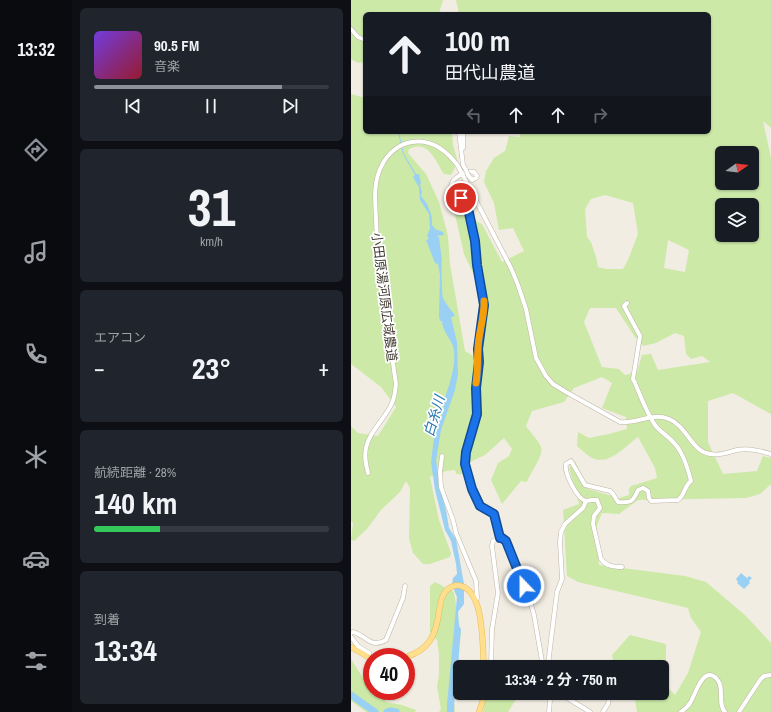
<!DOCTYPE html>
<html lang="ja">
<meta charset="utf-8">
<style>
:root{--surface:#171b24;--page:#20242c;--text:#f1f3f6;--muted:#9ea1a6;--line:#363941;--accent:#8c9099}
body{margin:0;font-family:"Archivo Narrow","Noto Sans JP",sans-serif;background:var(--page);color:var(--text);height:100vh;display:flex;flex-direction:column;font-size:15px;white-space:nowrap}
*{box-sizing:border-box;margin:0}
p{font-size:13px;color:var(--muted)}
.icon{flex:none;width:22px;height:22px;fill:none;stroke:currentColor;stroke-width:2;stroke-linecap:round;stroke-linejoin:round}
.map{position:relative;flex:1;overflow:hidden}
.drawer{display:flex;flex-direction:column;gap:8px;padding:8px;background:#0d0f14;width:279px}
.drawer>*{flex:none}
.hud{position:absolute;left:12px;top:12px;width:348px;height:122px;border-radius:6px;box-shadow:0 1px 3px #0004;background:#171b24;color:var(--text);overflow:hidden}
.needle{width:26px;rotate:76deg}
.buttons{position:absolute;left:364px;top:146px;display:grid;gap:8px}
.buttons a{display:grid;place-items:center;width:44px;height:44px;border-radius:6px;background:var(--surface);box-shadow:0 1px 3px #0004;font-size:20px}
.speed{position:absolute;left:12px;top:648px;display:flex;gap:8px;font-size:20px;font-weight:700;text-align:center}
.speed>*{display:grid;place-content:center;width:52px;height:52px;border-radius:50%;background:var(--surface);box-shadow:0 1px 3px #0004;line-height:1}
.speed .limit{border:6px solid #d22;background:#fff;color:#111}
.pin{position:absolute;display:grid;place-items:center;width:34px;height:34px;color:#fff;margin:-17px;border:2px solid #fff;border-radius:50%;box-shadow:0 1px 4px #0007}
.me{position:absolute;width:44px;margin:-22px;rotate:338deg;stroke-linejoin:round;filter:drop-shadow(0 0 3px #0008)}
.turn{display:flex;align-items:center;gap:14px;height:84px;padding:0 16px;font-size:18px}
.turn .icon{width:52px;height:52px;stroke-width:2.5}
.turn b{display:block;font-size:28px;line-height:34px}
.lanes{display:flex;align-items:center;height:38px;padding:0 16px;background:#0003;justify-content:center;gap:20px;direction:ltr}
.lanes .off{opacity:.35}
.big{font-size:30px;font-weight:700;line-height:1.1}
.drawer .widget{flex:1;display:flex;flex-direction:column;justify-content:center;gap:6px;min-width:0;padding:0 14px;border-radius:6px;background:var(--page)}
.drawer .dial{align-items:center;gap:0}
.dial b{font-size:52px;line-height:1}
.song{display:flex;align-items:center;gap:12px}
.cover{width:48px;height:48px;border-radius:6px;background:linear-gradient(135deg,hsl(260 70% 55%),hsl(350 70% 35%))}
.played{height:4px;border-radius:2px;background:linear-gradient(90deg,var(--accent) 80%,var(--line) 80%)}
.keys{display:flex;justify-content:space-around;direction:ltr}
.heat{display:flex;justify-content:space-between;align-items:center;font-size:22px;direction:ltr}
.charge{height:6px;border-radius:3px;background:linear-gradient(90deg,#34c759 28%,var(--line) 0)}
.trip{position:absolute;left:102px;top:660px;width:216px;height:40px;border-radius:6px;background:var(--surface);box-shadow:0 1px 3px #0004;font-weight:700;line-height:40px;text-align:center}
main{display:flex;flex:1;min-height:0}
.tab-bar{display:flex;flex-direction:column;width:72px;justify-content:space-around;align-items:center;background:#090b0e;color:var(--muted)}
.tab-bar .icon{width:28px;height:28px}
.tab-bar .on{color:var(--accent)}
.tab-bar b{font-size:18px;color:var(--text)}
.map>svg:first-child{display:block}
.green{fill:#cce9a8;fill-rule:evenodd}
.water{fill:#9ad0f3}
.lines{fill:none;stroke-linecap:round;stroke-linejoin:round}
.river{stroke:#9ad0f3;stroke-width:7}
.minor-casing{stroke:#beb5a5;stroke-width:5}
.major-casing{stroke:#e8bc5a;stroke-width:6}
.minor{stroke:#fff;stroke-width:4}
.major{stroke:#ffde8e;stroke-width:5}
.minor-bridge-casing{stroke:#beb5a5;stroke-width:5;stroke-linecap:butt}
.minor-bridge{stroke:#fff;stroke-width:4}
.route-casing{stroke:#114b97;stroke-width:10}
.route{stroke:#1a73e8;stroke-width:7}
.slow{stroke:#f59e0b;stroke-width:7}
.labels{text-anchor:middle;stroke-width:3.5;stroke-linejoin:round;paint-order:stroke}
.street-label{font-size:13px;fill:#443d33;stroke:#fff}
.water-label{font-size:14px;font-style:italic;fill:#287ab3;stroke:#fff}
</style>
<main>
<nav class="tab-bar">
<b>13:32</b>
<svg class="icon on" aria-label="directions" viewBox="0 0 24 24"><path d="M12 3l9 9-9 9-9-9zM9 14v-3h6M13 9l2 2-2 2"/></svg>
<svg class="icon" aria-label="music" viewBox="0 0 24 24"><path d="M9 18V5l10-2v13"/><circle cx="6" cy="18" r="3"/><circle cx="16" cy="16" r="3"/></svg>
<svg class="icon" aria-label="phone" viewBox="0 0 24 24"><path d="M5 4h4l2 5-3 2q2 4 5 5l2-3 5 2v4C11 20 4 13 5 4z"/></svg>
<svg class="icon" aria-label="climate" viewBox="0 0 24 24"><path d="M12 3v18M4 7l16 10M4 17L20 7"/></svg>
<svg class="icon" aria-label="car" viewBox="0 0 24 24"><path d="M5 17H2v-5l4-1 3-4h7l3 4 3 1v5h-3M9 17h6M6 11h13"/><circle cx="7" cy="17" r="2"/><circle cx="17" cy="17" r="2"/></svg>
<svg class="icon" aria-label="filters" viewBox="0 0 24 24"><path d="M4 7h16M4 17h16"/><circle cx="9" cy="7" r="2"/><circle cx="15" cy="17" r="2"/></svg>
</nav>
<section class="drawer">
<div class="widget">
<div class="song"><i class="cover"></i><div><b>90.5 FM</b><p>音楽</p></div></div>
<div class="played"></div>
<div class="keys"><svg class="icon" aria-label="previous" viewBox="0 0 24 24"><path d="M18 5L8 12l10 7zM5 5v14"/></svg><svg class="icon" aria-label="pause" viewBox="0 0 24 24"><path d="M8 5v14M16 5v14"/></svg><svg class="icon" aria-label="next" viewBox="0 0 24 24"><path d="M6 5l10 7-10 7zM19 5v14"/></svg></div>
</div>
<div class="widget dial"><b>31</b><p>km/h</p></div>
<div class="widget"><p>エアコン</p>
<div class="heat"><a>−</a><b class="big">23°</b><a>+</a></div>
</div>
<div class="widget"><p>航続距離 · 28%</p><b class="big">140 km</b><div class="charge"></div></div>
<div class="widget"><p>到着</p><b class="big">13:34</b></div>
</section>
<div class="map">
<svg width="420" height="712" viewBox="0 0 420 712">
<rect width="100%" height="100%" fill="#f2ede2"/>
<path class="green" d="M 0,0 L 92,0 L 89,10 L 89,14 L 14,14 L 14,62 L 7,63 L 0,59 Z
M 105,0 L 420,0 L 420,128 L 412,121 L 420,158 L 420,414 L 382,393 L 357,401 L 357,442 L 372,474 L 406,471 L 412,456 L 420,458 L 420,484 L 409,494 L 395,498 L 287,500 L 268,514 L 251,513 L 246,525 L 248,565 L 334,576 L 355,582 L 395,616 L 420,643 L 420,712 L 286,712 L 283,693 L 311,693 L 311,667 L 266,667 L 263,664 L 261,655 L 279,635 L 315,644 L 315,685 L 324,695 L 337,673 L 350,632 L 340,618 L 337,608 L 227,582 L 216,576 L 212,510 L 228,504 L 218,468 L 224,461 L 237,489 L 268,498 L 278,495 L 278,489 L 280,486 L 306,478 L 304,468 L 287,437 C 274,446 259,466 241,458 C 236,455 231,450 226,446 L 227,432 L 238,438 L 258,434 L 276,429 L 275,417 L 251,408 L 261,383 L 251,377 L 223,388 L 213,402 L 181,411 L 175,426 C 179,432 187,440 190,447 C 193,455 179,474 176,482 L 170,481 L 151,504 L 140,480 L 147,463 L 158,456 L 161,449 L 153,438 L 134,455 L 119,462 L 120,475 L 105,474 L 104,470 L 95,471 L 79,477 L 88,520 L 100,553 L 99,557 L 79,564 L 72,564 L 62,553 L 58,538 L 59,488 L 55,481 L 49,492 L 30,510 L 16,529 L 3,541 L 0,540 L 2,523 L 0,521 L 0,426 L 7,433 L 27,436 L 45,407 L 30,387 L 0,364 L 0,94 L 14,98 L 14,132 L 101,132 L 102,145 L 107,162 L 100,175 L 93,174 C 84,160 77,139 58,149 L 57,153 L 75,174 L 88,202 L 97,236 L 99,264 L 114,351 L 131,361 L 132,311 L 124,277 L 113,254 L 103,210 L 131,224 L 151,262 L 173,251 L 162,228 L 148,230 L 143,203 L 133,182 L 135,171 L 143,158 L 154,151 L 158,136 L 169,137 L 169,132 L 358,132 L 358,14 L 108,14 ZM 371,153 L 401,153 L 401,183 L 371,183 ZM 254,195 L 282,203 L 287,234 L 277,260 L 272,269 L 255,269 L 247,267 L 245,257 L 240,242 L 236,237 L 234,209 L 240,199 ZM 371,205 L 401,205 L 401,235 L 371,235 ZM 317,240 L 338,250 L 334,272 L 313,268 ZM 239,308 L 265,308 L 284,337 L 292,346 L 305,343 L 324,333 L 333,336 L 335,354 L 340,359 L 351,356 L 359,362 L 307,370 L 300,354 L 291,355 L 286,372 L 274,375 L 268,369 L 251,367 L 233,322 Z
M 84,582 L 103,592 L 110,634 L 102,670 L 101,686 L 104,712 L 88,712 L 90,709 L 86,687 L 88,675 L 88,654 L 86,640 L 79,632 L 79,586 Z
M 0,659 L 12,678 L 21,687 L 21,691 L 30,692 L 35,702 L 51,705 L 65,710 L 64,712 L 15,712 L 0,701 Z
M 136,693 L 169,693 L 157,712 L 132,712 Z"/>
<path class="water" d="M 47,132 L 48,132 L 53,154 L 65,174 L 68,174 L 70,183 L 69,185 L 71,192 L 70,196 L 76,204 L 80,214 L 81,219 L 81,225 L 84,229 L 92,232 L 93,235 L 86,236 L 87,237 L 88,237 L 91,261 C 90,263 91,296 92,298 C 95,305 101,310 104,316 L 100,317 L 106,342 L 107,374 L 104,390 L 90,430 L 85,461 L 89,488 L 95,510 L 98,528 L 105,539 L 113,584 L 113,604 L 107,612 L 108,626 L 110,629 L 107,666 L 103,686 L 104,686 L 103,712 L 96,712 L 96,704 L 106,597 L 101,585 L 102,578 L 106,574 L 105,564 L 100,541 L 94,530 L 84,490 L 80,462 L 83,438 L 93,407 L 91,405 C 97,390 107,362 102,346 C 99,338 91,330 91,321 L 89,321 L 88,316 L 89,275 L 87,264 L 84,263 L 75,240 L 78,239 L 76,236 L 79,228 L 78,214 L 69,200 L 68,187 L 62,177 L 64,175 L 52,154 Z
M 390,573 L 396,578 L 398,576 L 401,578 L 398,581 L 399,583 L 393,589 L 386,583 L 387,582 L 385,579 Z"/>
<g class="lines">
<path class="river" d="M 0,695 L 24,712
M 36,712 L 39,711 L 45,712"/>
<g class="minor-casing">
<path id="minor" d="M 0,29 L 7,37 L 14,40
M 108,132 L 112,165 L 115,170
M 112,148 L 112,132
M 117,175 L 121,180 L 125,178 L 126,176 L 123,172 C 115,170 100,178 100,187 L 114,204 L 118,213 L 124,241 L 126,265 L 133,305 L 127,349 L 128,362 L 125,389 L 126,414 L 115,452 L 114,464 L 121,489 L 129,506 L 143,514 L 149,538
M 91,456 L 89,472 L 90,487 L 102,520 L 105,533 L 125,581 L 126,598 L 125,600
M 17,473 C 15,465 13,457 15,448 C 18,432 33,420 40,405 C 44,398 44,391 45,384 C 42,365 40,346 37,327 C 31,290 26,255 25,218 C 24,201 22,181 31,165 C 37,153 48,144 61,142 C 81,139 96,151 107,166 L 160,268 L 167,285 L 175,309 L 185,358 L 195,376 L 202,384 L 215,392 L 269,422 C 286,424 301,412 318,419 C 336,426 340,451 359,454 C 369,456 377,452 386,450 C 398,448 409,451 420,454
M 235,501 C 226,499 213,473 215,464 L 220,461 L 234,485 L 259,491 L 262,494 L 267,502 C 280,503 282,502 287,490 L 292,488 L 297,491 L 298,498 L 300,501 L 327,500 C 334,495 333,486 340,481 C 337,469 331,450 322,442 C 317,436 309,432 304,425 C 295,412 290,397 284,383 L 282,379 L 289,336 L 273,306 L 276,303
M 0,633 L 2,632 C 16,636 20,649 35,640 L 52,598 L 54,586
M 0,637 L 7,646 L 18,653 L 19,658
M 140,667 L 141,629 L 147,593 L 141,546 L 142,541 L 151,538 L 156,544 L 179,601 L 183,615 L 192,667
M 197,667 L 199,648 L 206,592 L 211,579 L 209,542 L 210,532 L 214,524 L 232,508 L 235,501 L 241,500 L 246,500 L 249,508 L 243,516 L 242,524 L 250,559 C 255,566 262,567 271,567
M 271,667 L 272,666
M 198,693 L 199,700 L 198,712
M 208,693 L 239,712
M 252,712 L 257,704 L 259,693
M 330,712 C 333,709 337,707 339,703 C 344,696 352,664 366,679 C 374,688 366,703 374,712
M 388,712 L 409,680 L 413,676 L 420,675"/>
</g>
<g class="major-casing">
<path id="major" d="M 0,647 L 21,659
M 55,657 C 78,650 85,635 88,612 C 89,605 90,597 94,592 C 98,587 105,584 110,586 C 134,592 131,647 133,667
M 128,712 L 132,700 L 132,693"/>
</g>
<use href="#minor" class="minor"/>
<use href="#major" class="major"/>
<g class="minor-bridge-casing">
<path id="minor-bridge" d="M 115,170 L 117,175"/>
</g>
<use href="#minor-bridge" class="minor-bridge"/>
</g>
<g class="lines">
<g class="route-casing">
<path id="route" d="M 110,198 L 114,204 L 118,213 L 124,241 L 126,265 L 133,305 L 127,349 L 128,362 L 125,388 L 126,414 L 115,452 L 114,464 L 121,489 L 129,506 L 143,514 L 149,538 L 151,538 L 155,541 L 173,586"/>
</g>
<use href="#route" class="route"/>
<path class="slow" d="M 125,383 C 127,371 126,361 127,349 C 127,333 134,317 133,301"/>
</g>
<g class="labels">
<g class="street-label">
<text transform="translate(34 297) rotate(83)" y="5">小田原湯河原広域農道</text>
</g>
<g class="water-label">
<text transform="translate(83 416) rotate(-74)" y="5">白糸川</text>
</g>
</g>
</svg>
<div class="buttons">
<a><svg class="needle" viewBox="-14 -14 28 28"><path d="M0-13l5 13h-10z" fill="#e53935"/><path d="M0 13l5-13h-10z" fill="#9ea1a6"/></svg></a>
<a><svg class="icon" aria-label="layers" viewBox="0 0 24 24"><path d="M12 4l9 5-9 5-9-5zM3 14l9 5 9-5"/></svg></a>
</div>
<div class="speed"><div class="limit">40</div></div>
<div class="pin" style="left:110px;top:198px;background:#d93025"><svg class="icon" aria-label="arrive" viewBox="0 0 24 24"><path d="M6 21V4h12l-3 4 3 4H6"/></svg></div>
<svg class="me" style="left:173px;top:586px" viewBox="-20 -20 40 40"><circle r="17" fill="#1a73e8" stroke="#fff" stroke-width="3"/><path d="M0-11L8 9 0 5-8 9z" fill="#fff"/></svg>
<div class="trip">13:34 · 2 分 · 750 m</div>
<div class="hud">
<div class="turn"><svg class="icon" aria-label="ahead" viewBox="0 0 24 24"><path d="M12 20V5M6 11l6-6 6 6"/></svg><div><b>100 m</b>田代山農道</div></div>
<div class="lanes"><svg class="icon off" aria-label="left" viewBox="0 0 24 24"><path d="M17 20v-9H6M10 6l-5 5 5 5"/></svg><svg class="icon" aria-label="ahead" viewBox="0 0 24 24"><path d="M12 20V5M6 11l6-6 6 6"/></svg><svg class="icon" aria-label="ahead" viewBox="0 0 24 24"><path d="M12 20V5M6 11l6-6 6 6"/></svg><svg class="icon off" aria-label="right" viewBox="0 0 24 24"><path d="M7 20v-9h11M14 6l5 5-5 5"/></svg></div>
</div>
</div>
</main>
